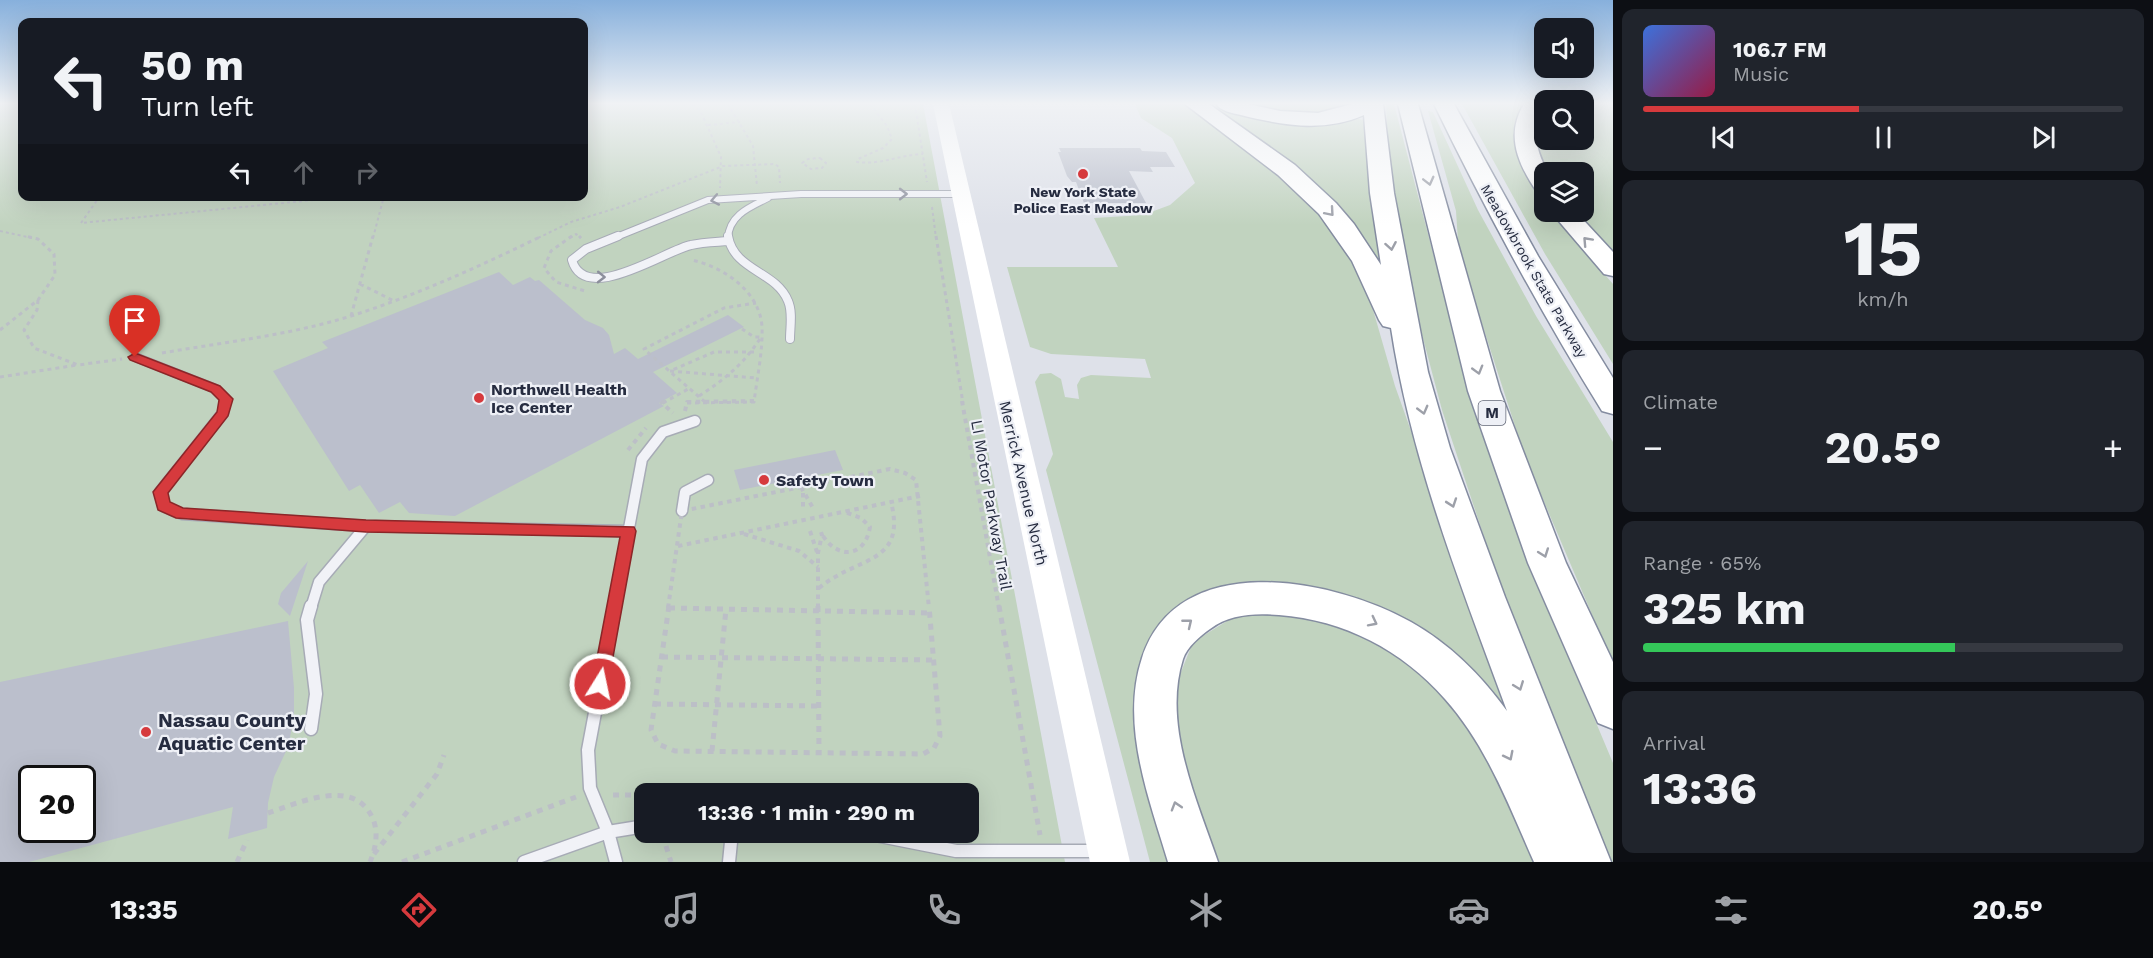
<!DOCTYPE html>
<meta charset="utf-8">
<style>
:root{--surface:#171b24;--page:#20242c;--text:#f1f3f6;--muted:#9ea1a6;--line:#363941;--accent:#d63a3d}
body{margin:0;font-family:"Work Sans",sans-serif;background:var(--page);color:var(--text);height:100vh;display:flex;flex-direction:column;font-size:22px;white-space:nowrap}
*{box-sizing:border-box;margin:0}
p{font-size:20px;color:var(--muted)}
.icon{flex:none;width:33px;height:33px;fill:none;stroke:currentColor;stroke-width:2;stroke-linecap:round;stroke-linejoin:round}
.map{position:relative;flex:1;overflow:hidden}
.panel{display:flex;flex-direction:column;gap:9px;padding:9px;background:#0d0f14;width:540px}
.panel>*{flex:none}
.banner{position:absolute;left:18px;top:18px;width:570px;height:183px;border-radius:12px;box-shadow:0 6px 24px #0002;background:#171b24;color:var(--text);overflow:hidden}
.controls{position:absolute;left:1534px;top:18px;display:grid;gap:12px}
.controls a{display:grid;place-items:center;width:60px;height:60px;border-radius:12px;background:var(--surface);box-shadow:0 6px 24px #0002;font-size:30px}
.speed{position:absolute;left:18px;top:765px;display:flex;gap:12px;font-size:30px;font-weight:700;text-align:center}
.speed>*{display:grid;place-content:center;width:78px;height:78px;border-radius:50%;background:var(--surface);box-shadow:0 6px 24px #0002;line-height:1}
.speed .limit{border:3px solid #111;border-radius:9px;background:#fff;color:#111}
.pin{position:absolute;display:grid;place-items:center;width:51px;height:51px;color:#fff;margin:-62px -26px;border-radius:50% 50% 50% 0;rotate:-45deg;box-shadow:0 0 6px #0007}
.pin .icon{rotate:45deg}
.me{position:absolute;width:66px;margin:-33px;rotate:10deg;stroke-linejoin:round;filter:drop-shadow(0 0 4px #0008)}
.turn{display:flex;align-items:center;gap:21px;height:126px;padding:0 24px;font-size:27px}
.turn .icon{width:78px;height:78px;stroke-width:2.5}
.turn b{display:block;font-size:42px;line-height:51px}
.lanes{display:flex;align-items:center;height:57px;padding:0 24px;background:#0003;justify-content:center;gap:30px;direction:ltr}
.lanes .off{opacity:.35}
.big{font-size:45px;font-weight:700;line-height:1.1}
.panel .tile{flex:1;display:flex;flex-direction:column;justify-content:center;gap:9px;min-width:0;padding:0 21px;border-radius:12px;background:var(--page)}
.panel .dial{align-items:center;gap:0}
.dial b{font-size:78px;line-height:1}
.song{display:flex;align-items:center;gap:18px}
.cover{width:72px;height:72px;border-radius:9px;background:linear-gradient(135deg,hsl(220 70% 55%),hsl(340 70% 35%))}
.played{height:6px;border-radius:3px;background:linear-gradient(90deg,var(--accent) 45%,var(--line) 45%)}
.keys{display:flex;justify-content:space-around;direction:ltr}
.heat{display:flex;justify-content:space-between;align-items:center;font-size:33px;direction:ltr}
.charge{height:9px;border-radius:4px;background:linear-gradient(90deg,#34c759 65%,var(--line) 0)}
.trip{position:absolute;left:634px;top:783px;width:345px;height:60px;border-radius:12px;background:var(--surface);box-shadow:0 6px 24px #0002;font-weight:700;line-height:60px;text-align:center}
.tab-bar{display:flex;height:96px;justify-content:space-around;align-items:center;background:#090b0e;color:var(--muted)}
.tab-bar .icon{width:42px;height:42px}
.tab-bar .on{color:var(--accent)}
.tab-bar b{font-size:27px;color:var(--text)}
main{display:flex;flex:1;min-height:0}
.map>svg:first-child{display:block}
.green{fill:#c1d3bf;fill-rule:evenodd}
.building{fill:#bbbfcc;fill-rule:evenodd}
.lines{fill:none;stroke-linecap:round;stroke-linejoin:round}
.service-far3-casing{stroke:#a7abb6;stroke-width:8}
.service-far2-casing{stroke:#a7abb6;stroke-width:10}
.service-far1-casing{stroke:#a7abb6;stroke-width:13}
.service-casing{stroke:#a7abb6;stroke-width:15}
.motorway-casing{stroke:#848ca0;stroke-width:3}
.path-far3{stroke:#bcbfc7;stroke-width:2;stroke-dasharray:3 3;stroke-linecap:butt}
.path-far2{stroke:#bcbfc7;stroke-width:3;stroke-dasharray:4 4;stroke-linecap:butt}
.path-far1{stroke:#bcbfc7;stroke-width:4;stroke-dasharray:4.5 4.5;stroke-linecap:butt}
.path{stroke:#bcbfc7;stroke-width:5;stroke-dasharray:6 6;stroke-linecap:butt}
.service-far3{stroke:#f1f2f7;stroke-width:6}
.service-far2{stroke:#f1f2f7;stroke-width:8}
.service-far1{stroke:#f1f2f7;stroke-width:10}
.service{stroke:#f1f2f7;stroke-width:12}
.secondary{fill:#fff;fill-rule:evenodd}
.motorway{fill:#fff;fill-rule:evenodd}
.oneway{stroke:#9da0a9}
.oneway2{stroke:#8c8f9c}
.route{fill:#d63a3d;stroke:#8b2628;stroke-width:1.5}
.poi-dot{fill:#d63a3d;stroke:#eef0f6;stroke-width:2}
.labels{text-anchor:middle;stroke-width:4.5;stroke-linejoin:round;paint-order:stroke}
.far-poi-label{font-size:14px;font-weight:bold;fill:#262c40;stroke:#eef0f6}
.far-street-label{font-size:14px;fill:#262c40;stroke:#eef0f6}
.shield{fill:#eef0f6;stroke:#626777;stroke-width:1.5}
.shield-label{font-size:15px;font-weight:bold;fill:#262c40}
.poi-label{font-size:16px;font-weight:bold;fill:#262c40;stroke:#eef0f6;text-anchor:start}
.street-label{font-size:16px;fill:#262c40;stroke:#eef0f6}
.near-poi-label{font-size:20px;font-weight:bold;fill:#262c40;stroke:#eef0f6;text-anchor:start}
</style>
<main>
<div class="map">
<svg width="1613" height="862" viewBox="0 0 1613 862">
<rect width="100%" height="100%" fill="#dee1e9"/>
<path class="green" d="M 0,104 L 22,104 L 22,196 L 584,196 L 584,104 L 923,104 L 1065,862 L 0,862 ZM 32,778 L 82,778 L 82,830 L 32,830 ZM 645,794 L 969,794 L 969,832 L 645,832 Z
M 1135,104 L 1186,104 L 1268,163 L 1306,197 L 1339,234 L 1363,275 L 1395,386 L 1515,723 L 1393,620 L 1187,601 L 1150,642 L 1137,696 L 1174,862 L 1150,862 L 1046,470 L 1053,454 L 1035,382 L 1040,374 L 1051,373 L 1061,379 L 1065,397 L 1079,399 L 1077,385 L 1081,378 L 1091,375 L 1151,378 L 1145,359 L 1051,354 L 1030,347 L 1007,267 L 1118,267 L 1094,218 L 1143,215 L 1170,205 L 1195,183 L 1172,138 L 1141,118 Z
M 1207,104 L 1240,114 L 1331,123 L 1358,119 L 1365,120 L 1383,261 L 1373,260 Z
M 1236,104 L 1357,104 L 1305,116 Z
M 1386,104 L 1394,104 L 1472,402 L 1518,537 L 1613,763 L 1613,862 L 1607,862 L 1530,676 L 1442,410 L 1411,293 L 1389,167 Z
M 1462,104 L 1526,104 C 1508,137 1516,155 1535,186 C 1540,195 1545,201 1545,212 L 1550,212 L 1613,284 L 1613,364 L 1545,254 Z
M 1543,104 L 1545,140 L 1584,140 L 1584,104 L 1613,104 L 1613,257 L 1573,212 L 1584,212 L 1584,172 L 1549,172 C 1535,147 1529,131 1543,104 Z
M 1428,111 L 1433,112 L 1478,210 L 1536,316 L 1613,442 L 1613,664 L 1525,457 L 1474,299 L 1458,241 L 1456,211 Z
M 1303,612 L 1374,635 L 1435,677 L 1483,731 L 1547,862 L 1210,862 L 1176,754 L 1173,692 L 1193,642 L 1240,613 Z"/>
<path class="building" d="M 1059,148 L 1140,148 L 1142,151 L 1166,152 L 1175,167 L 1150,167 L 1153,172 L 1129,171 L 1146,203 L 1084,203 L 1076,182 L 1072,182 L 1067,176 L 1058,152 L 1061,152 Z
M 499,272 L 513,285 L 530,277 L 535,281 L 539,280 L 585,320 L 603,328 L 609,335 L 614,354 L 625,348 L 638,359 L 728,315 L 744,327 L 653,372 L 677,393 L 659,403 L 664,406 L 455,516 L 409,513 L 400,502 L 379,513 L 360,485 L 349,491 L 273,371 L 328,348 L 322,342 Z
M 835,450 L 843,470 L 740,490 L 734,470 Z
M 308,561 L 290,616 L 278,604 L 281,593 Z
M 288,621 L 294,688 L 294,717 L 288,747 L 274,777 L 268,803 L 267,828 L 228,839 L 233,807 L 29,862 L 0,862 L 0,682 ZM 32,778 L 82,778 L 82,830 L 32,830 Z"/>
<g class="lines">
<g class="service-far3-casing">
<path id="service-far3" d="M 614,238 L 708,200 L 801,194 L 959,194
M 728,238 C 729,215 750,207 768,198"/>
</g>
<g class="service-far2-casing">
<path id="service-far2" d="M 618,236 L 586,249 L 572,260 C 585,306 666,250 691,245 C 703,242 716,242 728,241
M 728,236 C 734,271 776,271 788,301 C 793,312 790,327 790,339
M 135,357 L 216,389 L 226,398 L 225,403"/>
</g>
<g class="service-far1-casing">
<path id="service-far1" d="M 225,401 L 223,413 L 160,492 L 163,506 L 182,514 L 366,526 L 629,531
M 682,511 L 685,492 L 708,480
M 311,608 L 319,582 L 366,526
M 614,608 L 642,459 L 663,432 L 695,421"/>
</g>
<g class="service-casing">
<path id="service" d="M 615,606 L 588,750 L 590,788 L 608,832 L 616,862
M 311,729 L 316,694 L 307,620 L 311,606
M 860,832 L 956,851 L 1099,851
M 524,862 L 608,832 L 645,826
M 729,862 L 732,832"/>
</g>
<g class="motorway-casing">
<path id="motorway" d="M 1185,104 L 1209,104 L 1295,165 L 1336,203 L 1354,224 L 1381,265 L 1370,193 L 1364,115 C 1324,133 1281,125 1241,115 C 1232,113 1221,111 1216,104 L 1248,104 L 1280,111 L 1318,113 L 1352,104 L 1383,104 L 1394,193 L 1428,372 L 1450,448 L 1505,597 L 1611,862 L 1534,862 C 1509,806 1487,746 1445,699 C 1402,650 1344,620 1279,615 C 1255,613 1230,614 1210,629 C 1200,636 1187,647 1183,659 C 1162,725 1197,800 1218,862 L 1168,862 C 1149,798 1120,725 1142,658 C 1178,547 1334,579 1411,622 C 1450,644 1481,675 1507,711 C 1461,586 1411,460 1391,328 L 1383,326 L 1379,320 L 1352,261 L 1319,214 L 1278,175 Z
M 1398,104 L 1418,104 L 1500,391 L 1566,563 L 1613,662 L 1613,729 L 1598,723 L 1528,563 L 1468,391 Z
M 1434,104 L 1454,104 L 1538,256 L 1613,378 L 1613,414 L 1602,411 C 1540,311 1485,209 1434,104 Z
M 1524,104 L 1544,104 C 1531,127 1535,150 1548,172 L 1545,172 L 1545,194 L 1537,192 C 1518,164 1505,135 1524,104 Z
M 1551,212 L 1576,212 L 1613,252 L 1613,276 L 1604,274 Z"/>
</g>
<path class="path-far3" d="M 693,104 L 700,110 L 721,157 L 720,188
M 728,104 L 753,146 L 757,186
M 870,104 L 887,126 L 892,139 L 883,148 L 858,159 L 857,162 C 882,165 898,155 923,154
M 915,104 L 927,182
M 708,125 L 740,122
M 820,158 L 826,163 L 822,168 L 811,169 L 802,163 L 808,159 Z
M 100,196 L 81,223 L 354,196
M 932,207 L 936,238
M 0,231 L 32,238
M 373,238 L 384,196
M 538,238 L 571,222 L 620,207 L 723,166 L 775,164 L 779,167 L 780,183
M 570,238 L 576,234 L 581,238"/>
<path class="path-far2" d="M 572,236 L 551,251 L 544,268 L 556,282 L 585,291
M 579,236 L 581,238
M 936,236 L 963,403
M 360,284 L 394,301
M 38,300 L 37,310 L 24,330 L 34,348 L 78,365 L 122,359
M 351,316 L 373,236
M 0,330 L 38,300 L 55,275 L 54,254 L 38,239 L 25,236
M 754,352 L 714,352 L 670,371 L 756,378
M 162,353 C 225,342 290,335 351,316 C 417,295 480,266 542,236
M 0,377 L 77,365
M 699,396 C 724,380 745,363 761,337 L 754,337 L 742,329
M 705,402 L 644,349 L 724,308 L 756,303
M 663,403 L 690,388
M 687,403 L 754,402 C 757,378 763,351 762,327 C 760,291 723,267 692,260"/>
<path class="path-far1" d="M 665,401 L 662,403 L 673,413
M 962,401 L 999,608
M 685,411 L 687,402 L 754,401
M 628,450 L 646,428
M 801,487 L 813,508
M 803,493 L 803,508
M 810,531 L 817,552
M 744,534 L 799,551 L 818,567
M 823,536 C 839,560 865,557 870,527 L 861,518 L 845,512
M 678,546 L 920,496
M 819,588 C 857,556 907,565 891,502
M 668,608 L 682,511 L 890,469 L 905,473 L 916,480 L 929,608
M 818,608 L 818,553 L 822,535 L 820,529"/>
<path class="path" d="M 669,606 L 651,730 L 658,744 L 675,751 L 923,754 L 934,748 L 940,736 L 929,606
M 818,606 L 819,753
M 999,606 L 1040,835
M 669,608 L 930,613
M 662,657 L 934,660
M 655,704 L 819,706
M 712,751 L 726,609
M 613,795 L 645,795
M 268,813 C 299,803 353,777 372,817 C 379,831 376,848 370,862
M 666,846 L 671,862
M 374,854 L 437,774 L 444,755
M 237,862 L 247,840
M 402,862 L 576,797"/>
<use href="#service-far3" class="service-far3"/>
<use href="#service-far2" class="service-far2"/>
<use href="#service-far1" class="service-far1"/>
<use href="#service" class="service"/>
<path class="secondary" d="M 933,104 L 949,104 L 1130,862 L 1090,862 Z"/>
<use href="#motorway" class="motorway"/>
</g>
<defs><path id="oneway-chevron" d="M-2-3.5L2.5 0L-2 3.5" fill="none" stroke-width="1.6" stroke-linecap="round" stroke-linejoin="round" transform="scale(1.5)"/></defs>
<g class="oneway">
<use href="#oneway-chevron" transform="translate(1429 181) rotate(76)"/>
<use href="#oneway-chevron" transform="translate(1330 212) rotate(49)"/>
<use href="#oneway-chevron" transform="translate(1587 241) rotate(-133)"/>
<use href="#oneway-chevron" transform="translate(1391 246) rotate(80)"/>
<use href="#oneway-chevron" transform="translate(1478 370) rotate(74)"/>
<use href="#oneway-chevron" transform="translate(1423 410) rotate(75)"/>
<use href="#oneway-chevron" transform="translate(1452 503) rotate(71)"/>
<use href="#oneway-chevron" transform="translate(1544 553) rotate(70)"/>
<use href="#oneway-chevron" transform="translate(1373 622) rotate(27)"/>
<use href="#oneway-chevron" transform="translate(1188 623) rotate(-39)"/>
<use href="#oneway-chevron" transform="translate(1519 686) rotate(69)"/>
<use href="#oneway-chevron" transform="translate(1509 756) rotate(63)"/>
<use href="#oneway-chevron" transform="translate(1176 806) rotate(-107)"/>
</g>
<g class="oneway2">
<use href="#oneway-chevron" transform="translate(903 194)"/>
<use href="#oneway-chevron" transform="translate(715 200) rotate(169)"/>
<use href="#oneway-chevron" transform="translate(601 277) rotate(1)"/>
</g>
<linearGradient id="sky" x2="0" y2="1"><stop stop-color="#87b0dc"/><stop offset="0.46" stop-color="#f0f2f5"/><stop offset="1" stop-color="#f0f2f5" stop-opacity="0"/></linearGradient>
<rect width="1613" height="225" fill="url(#sky)"/>
<path class="route" d="M 135,353 L 220,386 L 233,399 L 228,416 L 168,493 L 170,502 L 183,508 L 366,520 L 634,527 L 636,531 L 607,690 L 600,692 L 594,690 L 592,684 L 620,537 L 366,532 L 176,518 L 158,510 L 153,492 L 217,412 L 219,400 L 211,392 L 130,360 L 128,357 Z"/>
<g class="poi-dot">
<circle cx="1083" cy="174" r="6"/>
<circle cx="479" cy="398" r="6"/>
<circle cx="764" cy="480" r="6"/>
<circle cx="146" cy="732" r="6"/>
</g>
<g class="labels">
<g class="far-poi-label">
<text x="1083" y="197">New York State<tspan x="1083" dy="16">Police East Meadow</tspan></text>
</g>
<g class="far-street-label">
<text transform="translate(1534 271) rotate(60)" y="5">Meadowbrook State Parkway</text>
</g>
<rect class="shield" x="1478.5" y="401" width="27" height="24" rx="4.5"/>
<g class="shield-label">
<text x="1492" y="418">M</text>
</g>
<g class="poi-label">
<text x="491" y="395">Northwell Health<tspan x="491" dy="18">Ice Center</tspan></text>
<text x="776" y="486">Safety Town</text>
</g>
<g class="street-label">
<text transform="translate(1024 483) rotate(77)" y="6">Merrick Avenue North</text>
<text transform="translate(992 505) rotate(80)" y="6">LI Motor Parkway Trail</text>
</g>
<g class="near-poi-label">
<text x="158" y="727">Nassau County<tspan x="158" dy="23">Aquatic Center</tspan></text>
</g>
</g>
</svg>
<div class="controls">
<a><svg class="icon" aria-label="sound" viewBox="0 0 24 24"><path d="M4 9h4l5-4v14l-5-4H4zM17 9q2 3 0 6"/></svg></a>
<a><svg class="icon" aria-label="search" viewBox="0 0 24 24"><circle cx="10" cy="10" r="6"/><path d="M15 15l6 6"/></svg></a>
<a><svg class="icon" aria-label="layers" viewBox="0 0 24 24"><path d="M12 4l9 5-9 5-9-5zM3 14l9 5 9-5"/></svg></a>
</div>
<div class="speed"><div class="limit">20</div></div>
<div class="pin" style="left:135px;top:357px;background:#d93025"><svg class="icon" aria-label="arrive" viewBox="0 0 24 24"><path d="M6 21V4h12l-3 4 3 4H6"/></svg></div>
<svg class="me" style="left:600px;top:684px" viewBox="-20 -20 40 40"><circle r="17" fill="#d63a3d" stroke="#fff" stroke-width="3"/><path d="M0-11L8 9 0 5-8 9z" fill="#fff"/></svg>
<div class="trip">13:36 · 1 min · 290 m</div>
<div class="banner">
<div class="turn"><svg class="icon" aria-label="left" viewBox="0 0 24 24"><path d="M17 20v-9H6M10 6l-5 5 5 5"/></svg><div><b>50 m</b>Turn left</div></div>
<div class="lanes"><svg class="icon" aria-label="left" viewBox="0 0 24 24"><path d="M17 20v-9H6M10 6l-5 5 5 5"/></svg><svg class="icon off" aria-label="ahead" viewBox="0 0 24 24"><path d="M12 20V5M6 11l6-6 6 6"/></svg><svg class="icon off" aria-label="right" viewBox="0 0 24 24"><path d="M7 20v-9h11M14 6l5 5-5 5"/></svg></div>
</div>
</div>
<section class="panel">
<div class="tile">
<div class="song"><i class="cover"></i><div><b>106.7 FM</b><p>Music</p></div></div>
<div class="played"></div>
<div class="keys"><svg class="icon" aria-label="previous" viewBox="0 0 24 24"><path d="M18 5L8 12l10 7zM5 5v14"/></svg><svg class="icon" aria-label="pause" viewBox="0 0 24 24"><path d="M8 5v14M16 5v14"/></svg><svg class="icon" aria-label="next" viewBox="0 0 24 24"><path d="M6 5l10 7-10 7zM19 5v14"/></svg></div>
</div>
<div class="tile dial"><b>15</b><p>km/h</p></div>
<div class="tile"><p>Climate</p>
<div class="heat"><a>−</a><b class="big">20.5°</b><a>+</a></div>
</div>
<div class="tile"><p>Range · 65%</p><b class="big">325 km</b><div class="charge"></div></div>
<div class="tile"><p>Arrival</p><b class="big">13:36</b></div>
</section>
</main>
<nav class="tab-bar">
<b>13:35</b>
<svg class="icon on" aria-label="directions" viewBox="0 0 24 24"><path d="M12 3l9 9-9 9-9-9zM9 14v-3h6M13 9l2 2-2 2"/></svg>
<svg class="icon" aria-label="music" viewBox="0 0 24 24"><path d="M9 18V5l10-2v13"/><circle cx="6" cy="18" r="3"/><circle cx="16" cy="16" r="3"/></svg>
<svg class="icon" aria-label="phone" viewBox="0 0 24 24"><path d="M5 4h4l2 5-3 2q2 4 5 5l2-3 5 2v4C11 20 4 13 5 4z"/></svg>
<svg class="icon" aria-label="climate" viewBox="0 0 24 24"><path d="M12 3v18M4 7l16 10M4 17L20 7"/></svg>
<svg class="icon" aria-label="car" viewBox="0 0 24 24"><path d="M5 17H2v-5l4-1 3-4h7l3 4 3 1v5h-3M9 17h6M6 11h13"/><circle cx="7" cy="17" r="2"/><circle cx="17" cy="17" r="2"/></svg>
<svg class="icon" aria-label="filters" viewBox="0 0 24 24"><path d="M4 7h16M4 17h16"/><circle cx="9" cy="7" r="2"/><circle cx="15" cy="17" r="2"/></svg>
<b>20.5°</b>
</nav>
